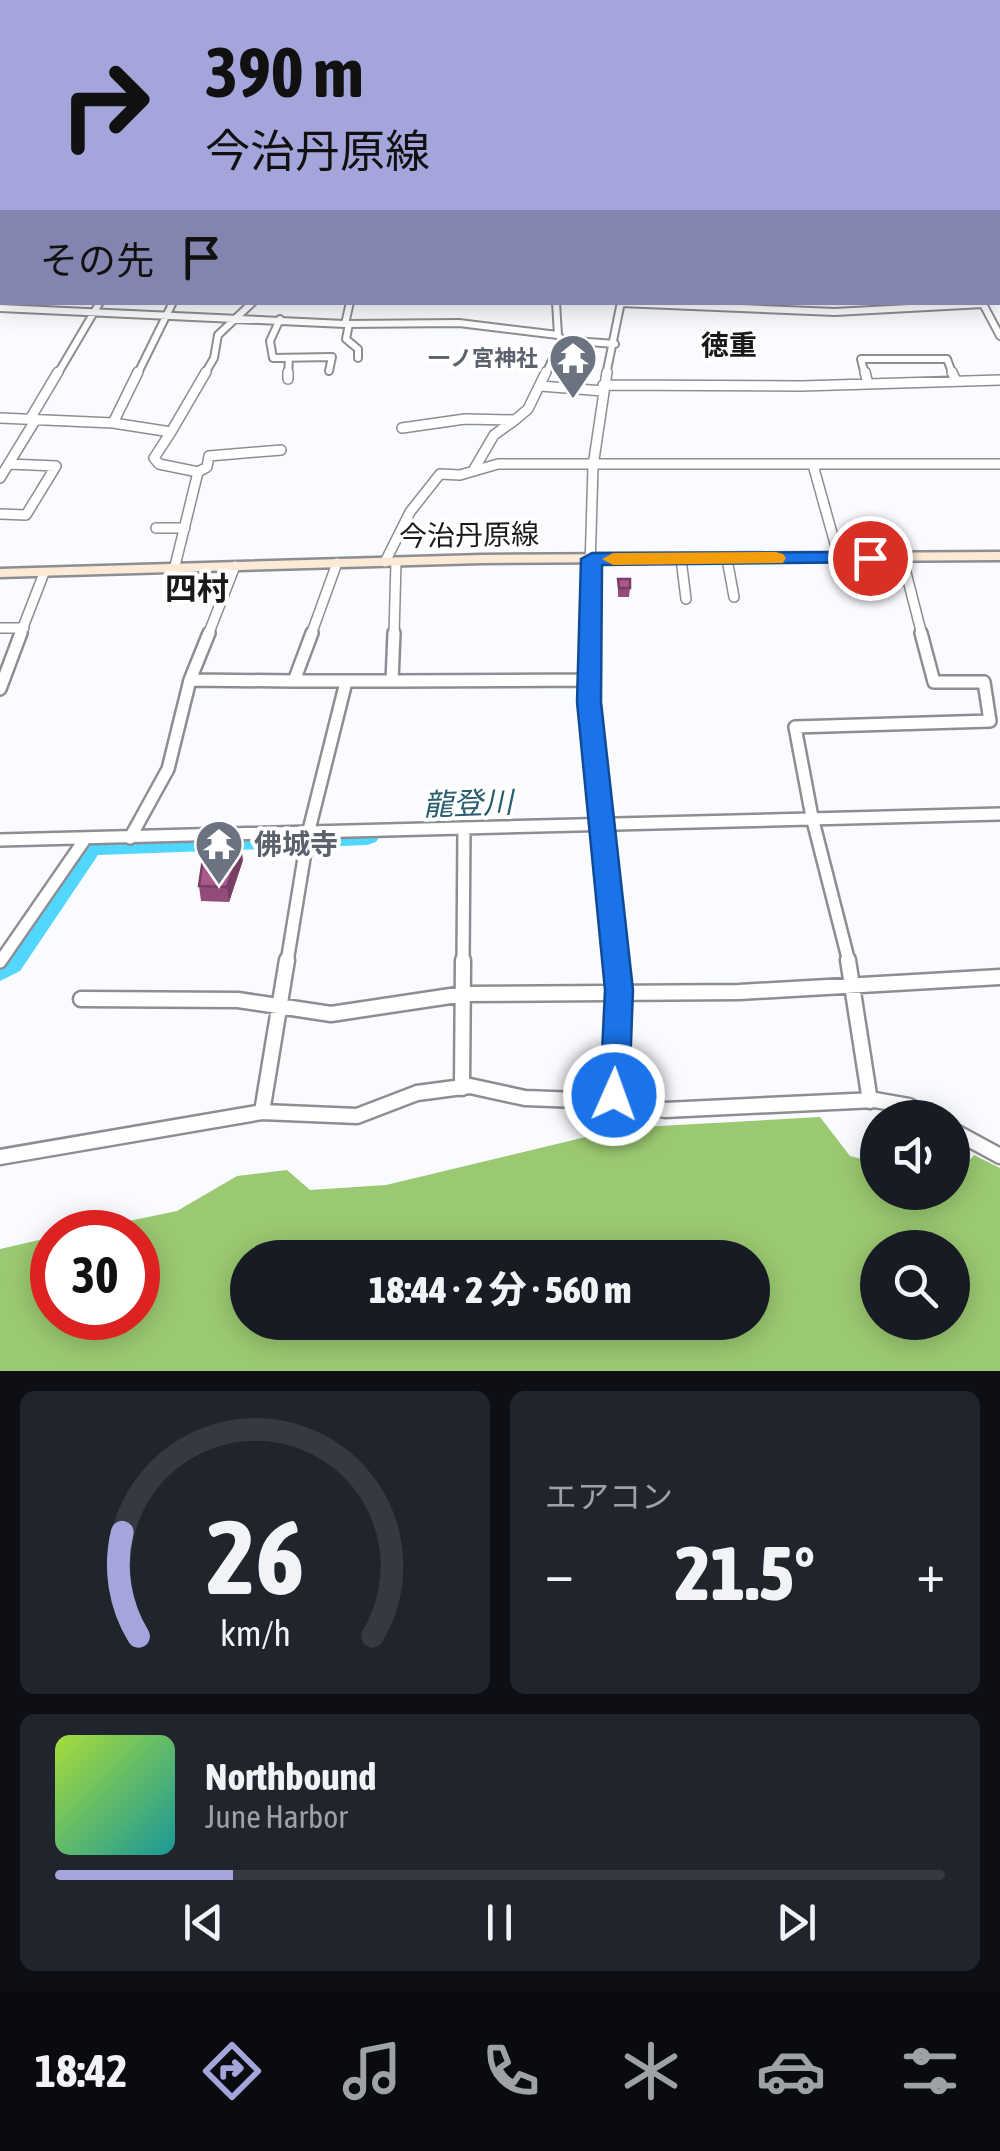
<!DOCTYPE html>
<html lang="ja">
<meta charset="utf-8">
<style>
:root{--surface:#171b24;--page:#20242c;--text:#f1f3f6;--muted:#9ea1a6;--line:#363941;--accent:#a4a5db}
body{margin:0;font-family:"Asap Condensed","Noto Sans JP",sans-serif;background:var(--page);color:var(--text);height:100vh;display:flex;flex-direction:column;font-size:38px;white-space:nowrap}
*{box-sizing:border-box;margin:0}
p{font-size:32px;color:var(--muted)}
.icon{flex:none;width:55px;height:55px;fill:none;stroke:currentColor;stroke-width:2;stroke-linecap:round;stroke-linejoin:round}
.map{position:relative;height:1371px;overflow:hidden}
.drawer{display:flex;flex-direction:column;gap:20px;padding:20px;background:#0d0f14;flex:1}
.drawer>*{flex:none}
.hud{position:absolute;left:0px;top:0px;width:1000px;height:305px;box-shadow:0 5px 25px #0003;background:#a4a5db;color:#111;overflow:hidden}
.controls{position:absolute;left:860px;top:1100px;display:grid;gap:20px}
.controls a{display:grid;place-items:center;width:110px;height:110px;border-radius:50%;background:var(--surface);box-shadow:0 5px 25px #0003;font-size:50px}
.speed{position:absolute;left:30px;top:1210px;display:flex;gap:20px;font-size:50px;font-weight:700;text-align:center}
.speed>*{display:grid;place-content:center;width:130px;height:130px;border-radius:50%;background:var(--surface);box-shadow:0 5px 25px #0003;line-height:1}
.speed .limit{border:15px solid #d22;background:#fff;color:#111}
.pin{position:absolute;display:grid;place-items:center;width:85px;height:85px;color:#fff;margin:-42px;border:5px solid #fff;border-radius:50%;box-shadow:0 2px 10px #0007}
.me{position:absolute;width:110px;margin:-55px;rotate:2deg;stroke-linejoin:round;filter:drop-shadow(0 0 8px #0008)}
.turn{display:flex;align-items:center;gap:35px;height:210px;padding:0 40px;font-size:45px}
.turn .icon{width:130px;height:130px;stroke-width:2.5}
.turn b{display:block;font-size:70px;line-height:85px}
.then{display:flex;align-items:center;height:95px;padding:0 40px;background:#0003;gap:20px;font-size:38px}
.big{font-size:75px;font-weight:800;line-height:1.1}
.drawer .card{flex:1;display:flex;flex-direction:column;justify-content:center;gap:15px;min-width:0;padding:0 35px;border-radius:15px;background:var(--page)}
.drawer .dial{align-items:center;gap:0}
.dial svg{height:260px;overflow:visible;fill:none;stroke:var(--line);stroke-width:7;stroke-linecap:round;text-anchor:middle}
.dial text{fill:var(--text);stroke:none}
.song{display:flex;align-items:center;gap:30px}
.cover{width:120px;height:120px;border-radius:15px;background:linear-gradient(135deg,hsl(80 70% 55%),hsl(180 70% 35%))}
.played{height:10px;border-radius:5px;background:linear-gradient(90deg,var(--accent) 20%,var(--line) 20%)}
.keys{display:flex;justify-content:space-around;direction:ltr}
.heat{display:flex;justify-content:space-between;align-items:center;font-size:55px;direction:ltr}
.drawer .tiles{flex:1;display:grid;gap:20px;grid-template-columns:1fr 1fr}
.card:last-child{grid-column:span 2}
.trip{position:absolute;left:230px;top:1240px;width:540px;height:100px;border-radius:50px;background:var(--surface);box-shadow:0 5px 25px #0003;font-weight:800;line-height:100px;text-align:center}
.dock{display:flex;height:160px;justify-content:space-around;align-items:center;background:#090b0e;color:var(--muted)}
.dock .icon{width:70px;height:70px}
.dock .on{color:var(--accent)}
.dock b{font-size:45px;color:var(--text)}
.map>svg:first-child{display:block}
.forest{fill:#9bc971;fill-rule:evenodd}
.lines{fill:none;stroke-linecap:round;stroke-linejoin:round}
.river{fill:#51d6fe;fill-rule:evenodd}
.street-far4-casing{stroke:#8d8e93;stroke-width:8}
.street-far3-casing{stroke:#8d8e93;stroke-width:10}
.street-far2-casing{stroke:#8d8e93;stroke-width:12}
.street-far1-casing{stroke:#8d8e93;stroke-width:16}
.street-casing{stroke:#8d8e93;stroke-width:19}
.secondary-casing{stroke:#8d8e93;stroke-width:5}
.highway-casing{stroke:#a97f58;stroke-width:5}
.street-far4{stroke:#fff;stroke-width:5}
.street-far3{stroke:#fff;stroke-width:6}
.street-far2{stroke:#fff;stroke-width:9}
.street-far1{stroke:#fff;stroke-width:11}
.street{stroke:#fff;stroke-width:14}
.secondary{fill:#fce9d6;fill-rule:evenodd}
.highway{fill:#f6b678;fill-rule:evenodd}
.street-bridge-casing{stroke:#8d8e93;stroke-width:8;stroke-linecap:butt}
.street-bridge{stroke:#fff;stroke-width:5}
.wall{fill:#934c79}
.shaded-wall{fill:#783e63}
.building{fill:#ab588d;stroke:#783e63;stroke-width:2.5}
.route{fill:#1a73e8;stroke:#114b97;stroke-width:2.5}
.slow{fill:#f59e0b}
.labels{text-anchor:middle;stroke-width:8;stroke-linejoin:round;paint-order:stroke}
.far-worship-label{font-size:22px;font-weight:bold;fill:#5b616d;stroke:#fff;text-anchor:end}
.far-quarter-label{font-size:28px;font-weight:bold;fill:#1a1a1c;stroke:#fff}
.street-label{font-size:28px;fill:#1a1a1c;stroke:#fff}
.worship-label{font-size:28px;font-weight:bold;fill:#5b616d;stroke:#fff;text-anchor:start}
.water-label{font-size:30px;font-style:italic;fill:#285e6f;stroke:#fff}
.quarter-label{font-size:32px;font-weight:bold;fill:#1a1a1c;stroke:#fff}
</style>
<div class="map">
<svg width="1000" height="1371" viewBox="0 0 1000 1371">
<rect width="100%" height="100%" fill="#f9fbff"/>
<path class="forest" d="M 820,1117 L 850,1156 L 877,1163 L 878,1192 L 952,1192 L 953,1179 L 974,1155 L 1000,1168 L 1000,1371 L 0,1371 L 0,1249 L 52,1237 L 52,1318 L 138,1318 L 138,1232 L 76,1232 L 177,1211 L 237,1176 L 287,1170 L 310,1190 L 386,1185 L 623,1128 ZM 878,1248 L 952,1248 L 952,1322 L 878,1322 ZM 248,1258 L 752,1258 L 752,1322 L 248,1322 Z"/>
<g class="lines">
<path class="river" d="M 367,827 L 376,830 L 380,836 L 376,842 L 367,845 L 98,855 L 20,971 L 0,981 L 0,957 L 82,840 Z"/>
<g class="street-far4-casing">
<path id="street-far4" d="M 798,0 L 803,2
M 94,2 L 261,1
M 998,27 L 1000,31
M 0,49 L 2,45"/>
</g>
<g class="street-far3-casing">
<path id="street-far3" d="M 0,196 L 2,191
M 556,302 L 558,335
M 982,302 L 1000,336
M 621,303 L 835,312 L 983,304
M 0,308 L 345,324 L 459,323 L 558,335 L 562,340 L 615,344
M 280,319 L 270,341 L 273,358 L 332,357 L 329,371
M 345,324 L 350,302
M 349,324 L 346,339 L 358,349 L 358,358
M 57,375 L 100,302
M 137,375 L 173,302
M 204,375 L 214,358 L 218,335 L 253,302
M 288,375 L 289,358
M 545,375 L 562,340
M 606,375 L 621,302
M 865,375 L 861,359 L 947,359 L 953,375"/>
</g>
<g class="street-far2-casing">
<path id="street-far2" d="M 865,372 L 868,384
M 952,372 L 956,381
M 288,379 L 288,372
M 603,385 L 802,386 L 1000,380
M 541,386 L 603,391
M 0,418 L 113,423 L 171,432 L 154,458 L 159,464 L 198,472 L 174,570
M 30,419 L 58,372
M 113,423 L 138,372
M 402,428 L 465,419 L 515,420 L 528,409 L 546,372
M 171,432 L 206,372
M 813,465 L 839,558
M 473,471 L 494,435 L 515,420
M 198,472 L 207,467 L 209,456 L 281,450
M 0,478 L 36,419
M 0,514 L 26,515 L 56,466 L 9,464
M 156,528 L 185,528
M 902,557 L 922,635
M 681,559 L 686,599
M 727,559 L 734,597
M 385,562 L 410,512 L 440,474 L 460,475 L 498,464 L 1000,464
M 0,628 L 24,628
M 20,635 L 44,573
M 208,635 L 235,566
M 311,635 L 337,563
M 394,635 L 396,562
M 588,635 L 593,466 L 607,372"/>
</g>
<g class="street-far1-casing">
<path id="street-far1" d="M 312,633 L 294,681 L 392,681 L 394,633
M 588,633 L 589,701 L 616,962
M 190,680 L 294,681
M 392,681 L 589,680
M 0,689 L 21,633
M 130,838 L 168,769 L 190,680 L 209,633
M 0,840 L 1000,814
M 0,962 L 85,839
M 287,962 L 308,834 L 346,682
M 463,962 L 464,829
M 849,962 L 812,817 L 795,727 L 990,721 L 984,682 L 934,682 L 921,633"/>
</g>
<g class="street-casing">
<path id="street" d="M 848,960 L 870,1101
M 81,999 L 238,1000 L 331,1014 L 464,994 L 739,992 L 1000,977
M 462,1088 L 463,960
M 614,1095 L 631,1104 L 665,1110 L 875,1100 L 909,1106 L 930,1118
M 262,1112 L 287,960
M 952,1130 L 1000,1156
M 0,1157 L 262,1112 L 357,1116 L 417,1093 L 470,1086 L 525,1098 L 606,1101 L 614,1095 L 619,990 L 616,960"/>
</g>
<g class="secondary-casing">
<path id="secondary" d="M 1000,552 L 1000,560 L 482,563 L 0,577 L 0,569 L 482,555 Z"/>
</g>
<g class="highway-casing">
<path id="highway" d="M 205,0 L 731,0 L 732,2 L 208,2 Z
M 817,0 L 1000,0 L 1000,4 L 820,2 Z"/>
</g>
<use href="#street-far4" class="street-far4"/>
<use href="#street-far3" class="street-far3"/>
<use href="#street-far2" class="street-far2"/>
<use href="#street-far1" class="street-far1"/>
<use href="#street" class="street"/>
<use href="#secondary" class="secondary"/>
<use href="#highway" class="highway"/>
<g class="street-bridge-casing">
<path id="street-bridge" d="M 0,0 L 94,2"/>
</g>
<use href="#street-bridge" class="street-bridge"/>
</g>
<path class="wall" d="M 618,579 L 630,588 L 629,597 L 618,597 Z
M 243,860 L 229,902 L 201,901 L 199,886 Z"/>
<path class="shaded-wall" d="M 241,846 L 243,860 L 229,902 L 227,887 Z"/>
<path class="building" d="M 928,0 L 974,0 L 975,2 L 930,2 Z
M 618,579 L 630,579 L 630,588 L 619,588 Z
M 205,845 L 241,846 L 227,887 L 199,886 Z"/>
<path class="route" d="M 870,552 L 878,553 L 881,558 L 878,562 L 602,565 L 601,702 L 633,990 L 629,1095 L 625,1104 L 614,1107 L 604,1104 L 600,1095 L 605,990 L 577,702 L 581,559 L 592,553 Z"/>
<path class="slow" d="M 776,552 L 783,554 L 786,558 L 783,563 L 613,565 L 602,559 L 613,553 Z"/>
<defs>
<g id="temple-pin" transform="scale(2.5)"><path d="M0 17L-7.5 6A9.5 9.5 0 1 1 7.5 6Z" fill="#6b7280" stroke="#fff"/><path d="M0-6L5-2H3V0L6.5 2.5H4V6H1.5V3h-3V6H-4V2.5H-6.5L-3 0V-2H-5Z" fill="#fff"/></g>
</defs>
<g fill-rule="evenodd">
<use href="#temple-pin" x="573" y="358"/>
<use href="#temple-pin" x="219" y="844"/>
</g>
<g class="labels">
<g class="far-worship-label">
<text x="538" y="366">一ノ宮神社</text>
</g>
<g class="far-quarter-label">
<text x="729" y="355">徳重</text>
</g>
<g class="street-label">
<text transform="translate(469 535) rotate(-1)" y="10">今治丹原線</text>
</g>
<g class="worship-label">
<text x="254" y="854">佛城寺</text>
</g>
<g class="water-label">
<text transform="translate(468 804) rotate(-2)" y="10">龍登川</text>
</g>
<g class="quarter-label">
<text x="197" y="600">四村</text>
</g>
</g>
</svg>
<div class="controls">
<a><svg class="icon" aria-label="sound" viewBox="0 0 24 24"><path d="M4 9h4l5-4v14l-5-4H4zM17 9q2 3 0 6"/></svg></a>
<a><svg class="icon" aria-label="search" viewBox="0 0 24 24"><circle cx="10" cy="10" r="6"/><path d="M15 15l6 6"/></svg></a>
</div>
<div class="speed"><div class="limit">30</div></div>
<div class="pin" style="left:870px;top:558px;background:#d93025"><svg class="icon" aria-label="arrive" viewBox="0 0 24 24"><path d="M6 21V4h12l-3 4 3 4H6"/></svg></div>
<svg class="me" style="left:614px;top:1095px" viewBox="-20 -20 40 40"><circle r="17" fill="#1a73e8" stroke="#fff" stroke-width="3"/><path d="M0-11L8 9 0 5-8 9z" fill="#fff"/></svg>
<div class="trip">18:44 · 2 分 · 560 m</div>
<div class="hud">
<div class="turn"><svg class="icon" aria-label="right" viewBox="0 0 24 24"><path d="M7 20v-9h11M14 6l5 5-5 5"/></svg><div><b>390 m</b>今治丹原線</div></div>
<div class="then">その先<svg class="icon" aria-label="arrive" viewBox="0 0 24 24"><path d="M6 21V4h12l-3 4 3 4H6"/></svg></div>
</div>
</div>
<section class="drawer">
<div class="tiles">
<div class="card dial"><svg viewBox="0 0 100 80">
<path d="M14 69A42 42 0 1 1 86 69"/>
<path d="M14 69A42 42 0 0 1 9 37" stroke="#a4a5db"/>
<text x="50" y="56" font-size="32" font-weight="700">26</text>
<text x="50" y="72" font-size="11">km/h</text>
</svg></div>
<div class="card"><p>エアコン</p>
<div class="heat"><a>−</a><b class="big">21.5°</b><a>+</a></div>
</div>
<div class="card">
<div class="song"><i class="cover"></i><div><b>Northbound</b><p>June Harbor</p></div></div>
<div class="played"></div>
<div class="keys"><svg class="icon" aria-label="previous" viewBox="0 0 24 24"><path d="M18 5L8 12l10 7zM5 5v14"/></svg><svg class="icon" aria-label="pause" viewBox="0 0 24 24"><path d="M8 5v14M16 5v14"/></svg><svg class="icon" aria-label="next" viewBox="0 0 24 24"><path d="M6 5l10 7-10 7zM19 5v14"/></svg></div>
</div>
</div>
</section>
<nav class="dock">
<b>18:42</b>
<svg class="icon on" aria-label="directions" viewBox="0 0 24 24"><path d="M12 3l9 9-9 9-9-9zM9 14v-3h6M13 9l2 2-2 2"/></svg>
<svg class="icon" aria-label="music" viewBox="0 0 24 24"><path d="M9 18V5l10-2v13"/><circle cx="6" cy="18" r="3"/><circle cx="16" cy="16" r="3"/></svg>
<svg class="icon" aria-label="phone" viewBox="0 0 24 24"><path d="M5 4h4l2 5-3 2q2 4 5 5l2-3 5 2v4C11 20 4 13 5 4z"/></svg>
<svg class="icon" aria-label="climate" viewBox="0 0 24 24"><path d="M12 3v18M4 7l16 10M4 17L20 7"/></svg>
<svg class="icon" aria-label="car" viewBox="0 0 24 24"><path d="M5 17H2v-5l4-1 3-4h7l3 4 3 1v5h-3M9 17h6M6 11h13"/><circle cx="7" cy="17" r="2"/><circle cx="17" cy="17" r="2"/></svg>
<svg class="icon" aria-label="filters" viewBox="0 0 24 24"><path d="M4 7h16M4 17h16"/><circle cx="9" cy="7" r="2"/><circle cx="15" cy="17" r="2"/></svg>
</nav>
